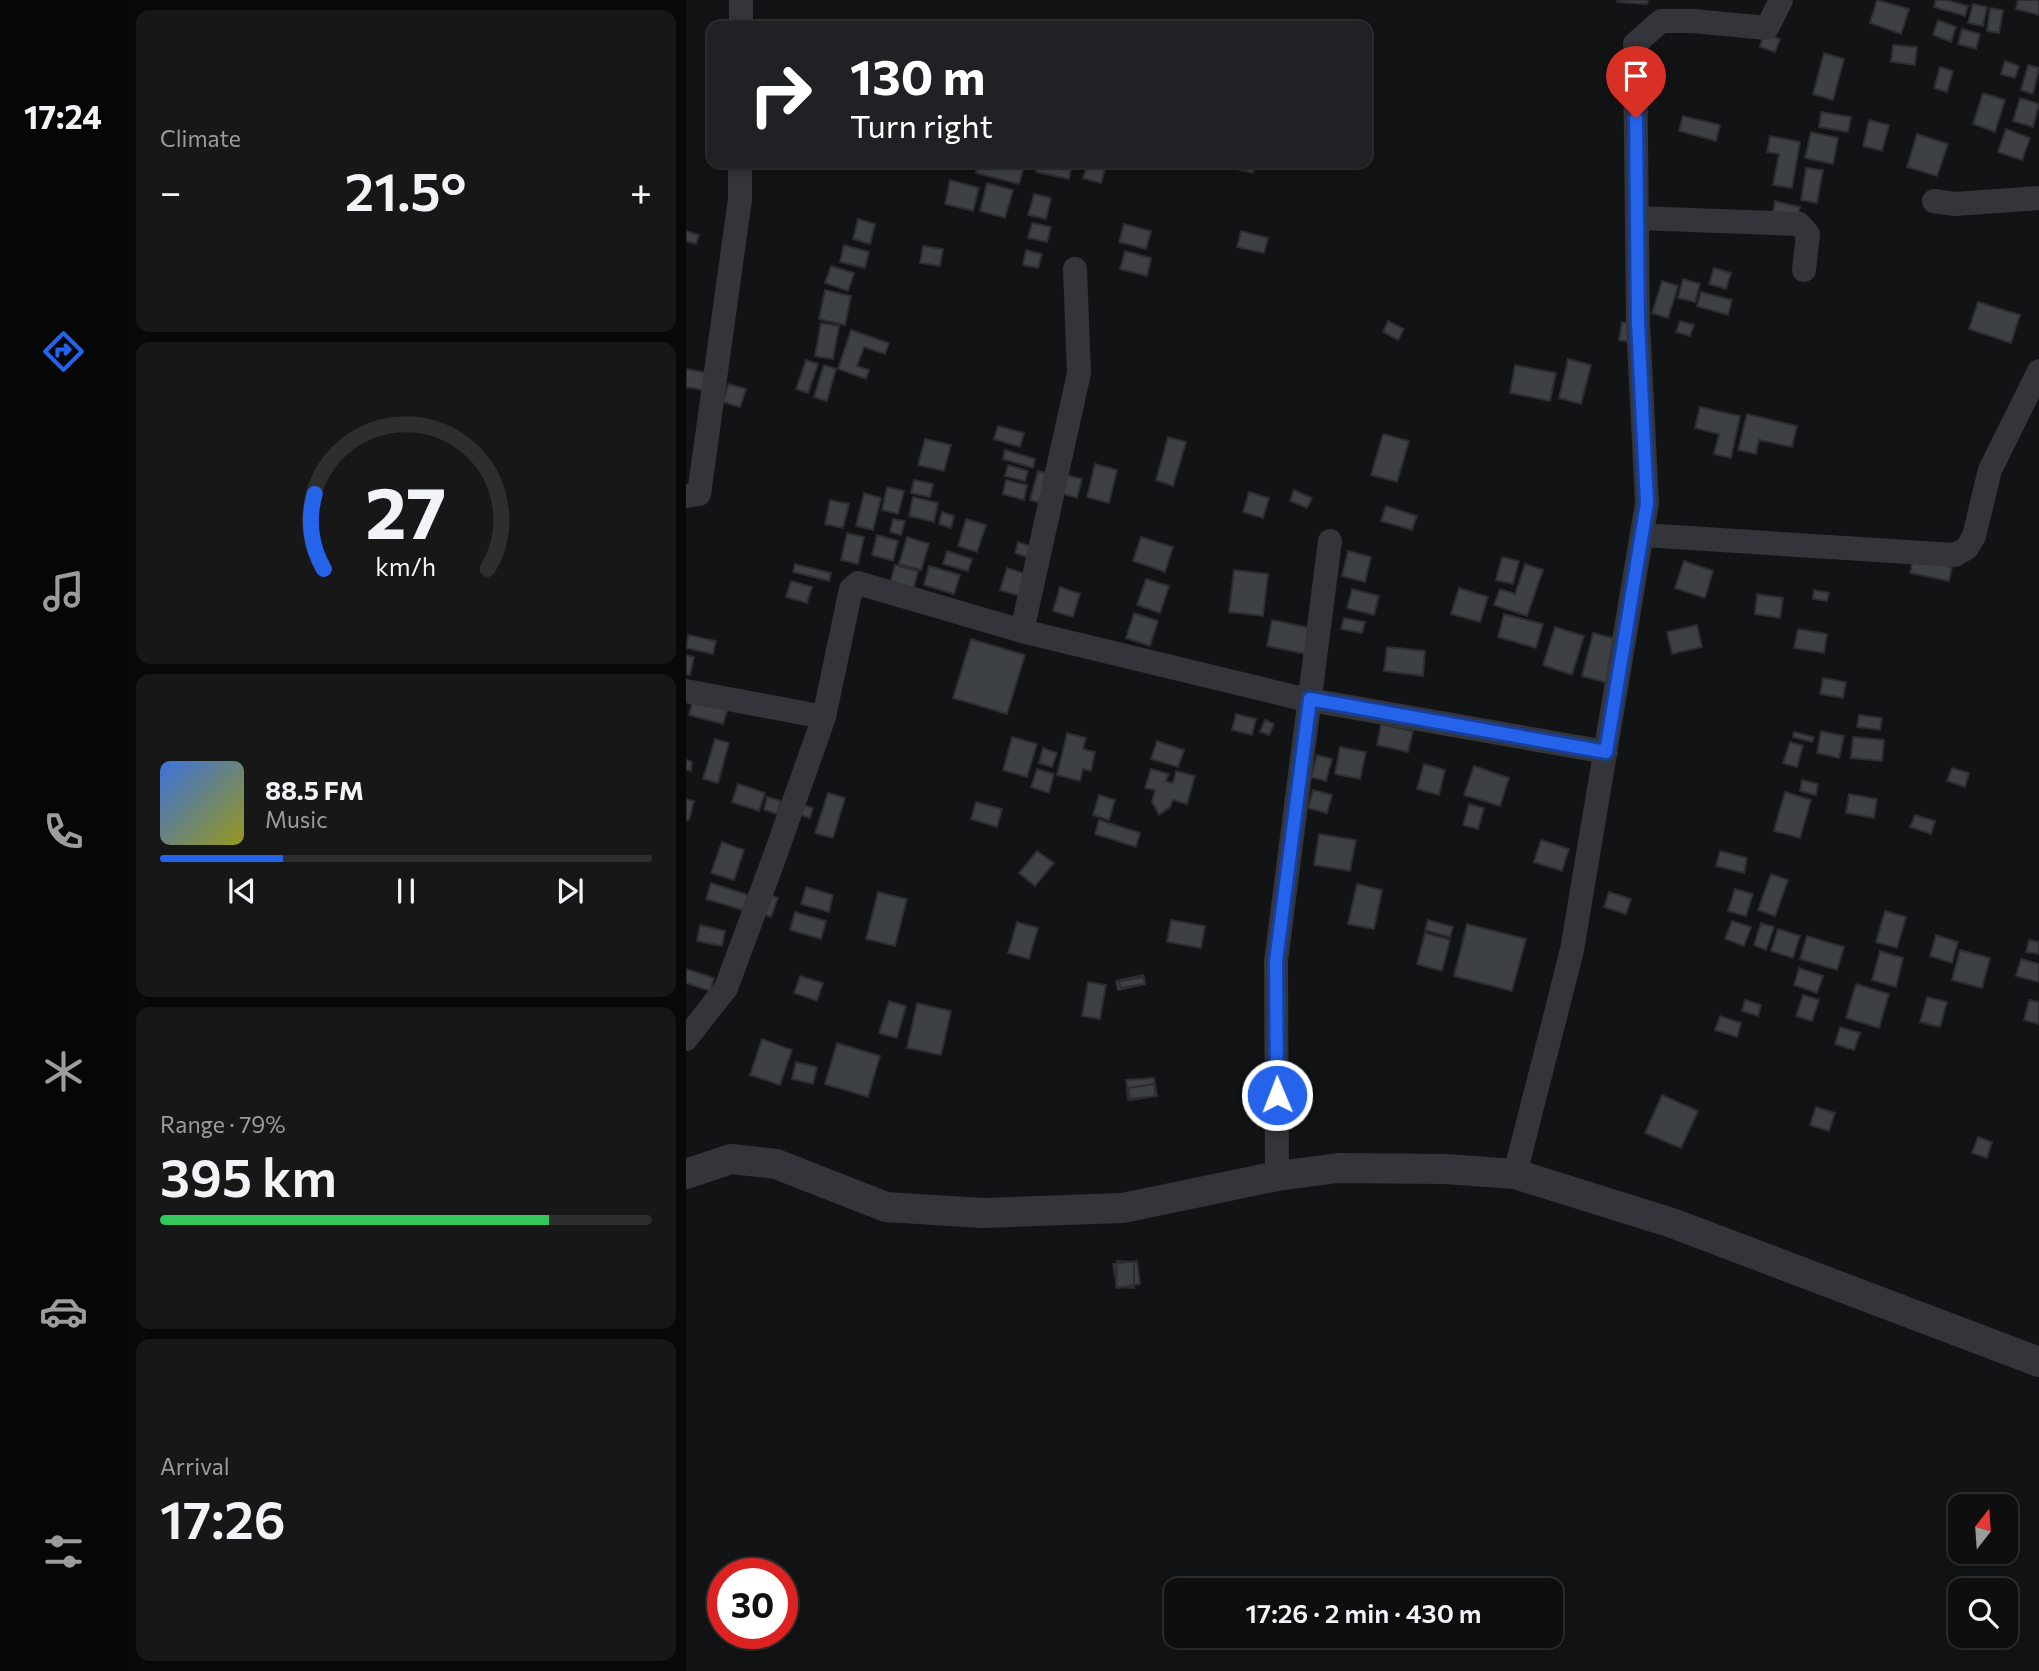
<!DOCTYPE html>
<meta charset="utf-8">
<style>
:root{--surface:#0e0e0f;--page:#171718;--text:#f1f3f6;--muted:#9b9c9e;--line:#2e2e2f;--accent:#2563eb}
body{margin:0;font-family:Commissioner,sans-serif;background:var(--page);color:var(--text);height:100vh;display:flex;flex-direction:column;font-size:26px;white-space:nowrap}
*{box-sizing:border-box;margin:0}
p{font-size:23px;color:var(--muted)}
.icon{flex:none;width:38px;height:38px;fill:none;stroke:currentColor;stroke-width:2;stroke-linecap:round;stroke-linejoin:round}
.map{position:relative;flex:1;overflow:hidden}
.panel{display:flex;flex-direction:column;gap:10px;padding:10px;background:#080808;width:560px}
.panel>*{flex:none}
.guide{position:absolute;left:21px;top:21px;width:665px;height:147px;border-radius:14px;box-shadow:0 4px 10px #0003,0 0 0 2px var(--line);background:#202124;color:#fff;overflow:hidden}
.needle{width:46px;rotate:17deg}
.controls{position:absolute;left:1262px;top:1494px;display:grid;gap:14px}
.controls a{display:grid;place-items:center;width:70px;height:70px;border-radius:14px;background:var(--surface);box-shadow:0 4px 10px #0003,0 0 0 2px var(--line);font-size:35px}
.speed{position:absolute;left:21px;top:1558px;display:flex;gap:14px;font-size:35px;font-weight:700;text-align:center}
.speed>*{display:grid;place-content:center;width:91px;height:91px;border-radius:50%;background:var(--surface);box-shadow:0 4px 10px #0003,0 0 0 2px var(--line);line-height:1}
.speed .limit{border:10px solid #d22;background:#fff;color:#111}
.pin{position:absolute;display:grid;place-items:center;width:60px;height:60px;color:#fff;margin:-72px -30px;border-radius:50% 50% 50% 0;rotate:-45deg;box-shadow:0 0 7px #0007}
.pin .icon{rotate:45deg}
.me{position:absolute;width:77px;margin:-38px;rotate:359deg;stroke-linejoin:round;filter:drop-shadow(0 0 5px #0008)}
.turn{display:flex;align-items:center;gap:24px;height:147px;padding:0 28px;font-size:32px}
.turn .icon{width:91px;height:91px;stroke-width:2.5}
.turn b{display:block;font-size:49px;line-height:60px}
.big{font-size:52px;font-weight:600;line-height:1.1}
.panel .widget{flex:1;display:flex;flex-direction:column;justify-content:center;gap:10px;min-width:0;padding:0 24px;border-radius:14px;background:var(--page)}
.panel .dial{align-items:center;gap:0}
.dial svg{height:182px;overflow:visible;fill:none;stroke:var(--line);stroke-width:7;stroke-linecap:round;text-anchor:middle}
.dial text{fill:var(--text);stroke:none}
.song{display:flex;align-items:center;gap:21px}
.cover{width:84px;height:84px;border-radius:10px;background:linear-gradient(135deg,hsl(220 70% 55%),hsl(60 70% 35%))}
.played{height:7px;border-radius:4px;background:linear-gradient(90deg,var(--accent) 25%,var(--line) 25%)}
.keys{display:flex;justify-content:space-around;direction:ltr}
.heat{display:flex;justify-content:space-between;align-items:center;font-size:38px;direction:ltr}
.charge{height:10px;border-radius:5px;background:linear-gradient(90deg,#34c759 79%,var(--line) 0)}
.trip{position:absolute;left:478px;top:1578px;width:399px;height:70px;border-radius:14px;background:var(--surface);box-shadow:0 4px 10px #0003,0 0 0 2px var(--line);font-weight:600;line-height:70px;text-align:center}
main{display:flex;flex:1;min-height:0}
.dock{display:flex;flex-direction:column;width:126px;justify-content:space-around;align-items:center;background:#060606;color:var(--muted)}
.dock .icon{width:49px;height:49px}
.dock .current{color:var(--accent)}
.dock b{font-size:32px;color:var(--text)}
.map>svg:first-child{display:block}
.building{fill:#3e4144;stroke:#2c2d31;stroke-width:2}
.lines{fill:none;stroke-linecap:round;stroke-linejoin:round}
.minor{stroke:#33353a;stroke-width:24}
.tertiary{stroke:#33353a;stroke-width:30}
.route-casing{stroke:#184099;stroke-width:18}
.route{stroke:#2563eb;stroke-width:12}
</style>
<main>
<nav class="dock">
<b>17:24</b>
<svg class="icon current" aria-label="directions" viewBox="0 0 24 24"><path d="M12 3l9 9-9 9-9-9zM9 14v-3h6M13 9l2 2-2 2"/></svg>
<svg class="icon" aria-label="music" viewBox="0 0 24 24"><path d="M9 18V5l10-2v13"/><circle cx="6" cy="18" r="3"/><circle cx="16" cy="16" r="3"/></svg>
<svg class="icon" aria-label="phone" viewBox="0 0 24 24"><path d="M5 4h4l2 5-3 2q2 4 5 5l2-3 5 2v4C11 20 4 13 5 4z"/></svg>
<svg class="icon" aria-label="climate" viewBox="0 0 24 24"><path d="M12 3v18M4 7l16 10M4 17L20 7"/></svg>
<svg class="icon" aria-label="car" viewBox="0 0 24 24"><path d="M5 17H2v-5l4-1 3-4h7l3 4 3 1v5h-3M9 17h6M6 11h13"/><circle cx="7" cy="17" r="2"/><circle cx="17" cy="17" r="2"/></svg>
<svg class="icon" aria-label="filters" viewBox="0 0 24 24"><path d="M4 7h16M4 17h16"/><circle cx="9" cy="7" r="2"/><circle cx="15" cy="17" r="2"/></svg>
</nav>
<section class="panel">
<div class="widget"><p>Climate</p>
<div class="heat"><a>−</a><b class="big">21.5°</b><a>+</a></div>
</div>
<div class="widget dial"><svg viewBox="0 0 100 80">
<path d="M14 69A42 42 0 1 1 86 69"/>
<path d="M14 69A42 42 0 0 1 10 36" stroke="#2563eb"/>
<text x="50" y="56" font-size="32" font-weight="700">27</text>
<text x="50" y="72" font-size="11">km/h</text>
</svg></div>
<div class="widget">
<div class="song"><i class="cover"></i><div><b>88.5 FM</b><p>Music</p></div></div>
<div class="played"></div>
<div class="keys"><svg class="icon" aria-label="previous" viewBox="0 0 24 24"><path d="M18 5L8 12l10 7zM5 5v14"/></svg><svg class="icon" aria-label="pause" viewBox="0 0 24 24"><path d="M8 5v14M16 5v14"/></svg><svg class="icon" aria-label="next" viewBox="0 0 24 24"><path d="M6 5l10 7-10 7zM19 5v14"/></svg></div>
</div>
<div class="widget"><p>Range · 79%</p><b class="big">395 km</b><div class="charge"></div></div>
<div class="widget"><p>Arrival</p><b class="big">17:26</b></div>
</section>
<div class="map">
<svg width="1353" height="1671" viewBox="0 0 1353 1671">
<rect width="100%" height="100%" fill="#121314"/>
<path class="building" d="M 932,0 L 962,0 L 961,4 L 931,2 Z
M 1191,0 L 1223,9 L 1215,34 L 1184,23 Z
M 1250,0 L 1261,0 L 1282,6 L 1279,16 L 1248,7 Z
M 1332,0 L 1353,0 L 1353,15 L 1330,9 Z
M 1287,4 L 1301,7 L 1297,26 L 1282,23 Z
M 1304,8 L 1317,10 L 1313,33 L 1301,31 Z
M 1252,20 L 1270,27 L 1265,42 L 1247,35 Z
M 1276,29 L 1294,34 L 1290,49 L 1272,44 Z
M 1078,33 L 1094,39 L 1089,52 L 1074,47 Z
M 1207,45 L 1231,47 L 1229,65 L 1205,62 Z
M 1138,53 L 1158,59 L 1147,100 L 1127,94 Z
M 1319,61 L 1333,66 L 1329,78 L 1315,74 Z
M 1342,65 L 1353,68 L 1347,94 L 1335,90 Z
M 1254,67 L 1267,71 L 1261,92 L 1248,88 Z
M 1297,93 L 1319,100 L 1309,132 L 1287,124 Z
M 1334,98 L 1353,104 L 1347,127 L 1327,121 Z
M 1135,112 L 1165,117 L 1162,132 L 1133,127 Z
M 997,116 L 1034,125 L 1030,141 L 993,131 Z
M 1183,120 L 1203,125 L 1196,151 L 1177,146 Z
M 1320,129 L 1344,138 L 1336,160 L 1312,152 Z
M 1125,132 L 1152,138 L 1147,164 L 1119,158 Z
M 1231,134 L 1262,144 L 1251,176 L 1221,167 Z
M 1084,136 L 1114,142 L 1106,188 L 1087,185 L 1093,154 L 1081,152 Z
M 293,163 L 339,163 L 333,184 L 290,173 Z
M 352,163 L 386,163 L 383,179 L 350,172 Z
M 548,163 L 569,163 L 567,173 L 546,168 Z
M 402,164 L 419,169 L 415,183 L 397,178 Z
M 1120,168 L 1137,170 L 1131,203 L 1115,200 Z
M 264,180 L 293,188 L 287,211 L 259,204 Z
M 301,183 L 327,190 L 319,218 L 294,211 Z
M 348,194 L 365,198 L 360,219 L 342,215 Z
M 1089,201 L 1114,207 L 1111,218 L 1087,212 Z
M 172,219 L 189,224 L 184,244 L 167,239 Z
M 346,223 L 365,227 L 361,242 L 342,238 Z
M 438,224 L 465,231 L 460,249 L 433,242 Z
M 0,231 L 13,235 L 10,244 L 0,241 Z
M 555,231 L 582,238 L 578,253 L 551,247 Z
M 158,245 L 183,252 L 179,268 L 154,262 Z
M 237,246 L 257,249 L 254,266 L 234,263 Z
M 340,250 L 356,254 L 352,268 L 337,265 Z
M 439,251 L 465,258 L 461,276 L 434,269 Z
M 145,266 L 168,273 L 162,291 L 139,283 Z
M 1028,268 L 1045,273 L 1040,289 L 1023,284 Z
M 997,279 L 1014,284 L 1009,302 L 992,298 Z
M 976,281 L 992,286 L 982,318 L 966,313 Z
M 139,290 L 165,296 L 159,325 L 133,319 Z
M 1015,292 L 1046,300 L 1042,315 L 1011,306 Z
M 1292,302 L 1334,315 L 1325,343 L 1283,329 Z
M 702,321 L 718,329 L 712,340 L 697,332 Z
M 994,321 L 1008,325 L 1004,336 L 990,332 Z
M 936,322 L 948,324 L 945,342 L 933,340 Z
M 135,323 L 153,326 L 147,359 L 129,356 Z
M 165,330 L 203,343 L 199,354 L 178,347 L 171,366 L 183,370 L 180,379 L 152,369 Z
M 882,359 L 905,365 L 895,404 L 873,398 Z
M 120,360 L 132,364 L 122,393 L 110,389 Z
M 138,365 L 150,369 L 141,401 L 128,397 Z
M 829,365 L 870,373 L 864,401 L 824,393 Z
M 0,369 L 27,374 L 24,391 L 0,387 Z
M 42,384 L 60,389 L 54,407 L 37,402 Z
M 1014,407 L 1054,416 L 1045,458 L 1028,454 L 1033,434 L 1009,428 Z
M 1061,414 L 1111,426 L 1106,447 L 1073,440 L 1070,454 L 1052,450 Z
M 312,426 L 338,433 L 334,447 L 308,439 Z
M 697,434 L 723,441 L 711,482 L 685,475 Z
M 482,437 L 500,442 L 487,486 L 470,480 Z
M 239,439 L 265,445 L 258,471 L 232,465 Z
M 319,450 L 349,459 L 347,468 L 317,459 Z
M 409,464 L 431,470 L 423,503 L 401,497 Z
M 322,465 L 342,471 L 339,481 L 319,476 Z
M 352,471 L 363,474 L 354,503 L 344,500 Z
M 375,474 L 396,479 L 391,498 L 370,492 Z
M 228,480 L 247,484 L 244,497 L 225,493 Z
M 320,480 L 341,485 L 338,500 L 317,494 Z
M 201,487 L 218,491 L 212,514 L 196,510 Z
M 608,490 L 626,498 L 621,508 L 604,501 Z
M 563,492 L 583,498 L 577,518 L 557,512 Z
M 178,493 L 195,498 L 187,530 L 170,526 Z
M 227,497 L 252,503 L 248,522 L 223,516 Z
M 144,500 L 163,504 L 157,528 L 139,524 Z
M 700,506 L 731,516 L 726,530 L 695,521 Z
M 256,512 L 268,516 L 265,528 L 253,524 Z
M 207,519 L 219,521 L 215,535 L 204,532 Z
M 280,519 L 300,525 L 291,552 L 272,546 Z
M 161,533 L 178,537 L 172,564 L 155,560 Z
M 191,535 L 212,541 L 207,561 L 186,555 Z
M 221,537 L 243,544 L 235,570 L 213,564 Z
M 455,537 L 487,547 L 479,572 L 447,561 Z
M 332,542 L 353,549 L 349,560 L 329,553 Z
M 261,551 L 286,559 L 282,571 L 257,564 Z
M 662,551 L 685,557 L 679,582 L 656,576 Z
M 816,557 L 833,561 L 827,584 L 810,580 Z
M 1227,559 L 1266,567 L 1263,581 L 1224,573 Z
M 998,561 L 1027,571 L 1019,598 L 989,588 Z
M 109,564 L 145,573 L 143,581 L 107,572 Z
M 839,564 L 857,570 L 841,616 L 808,605 L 814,589 L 829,594 Z
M 209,565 L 232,571 L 226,596 L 202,591 Z
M 243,566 L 274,575 L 268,594 L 238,585 Z
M 321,568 L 344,575 L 337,597 L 314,590 Z
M 548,570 L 582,574 L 577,616 L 543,612 Z
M 460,579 L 483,586 L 474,613 L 451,605 Z
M 105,581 L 126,587 L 121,603 L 100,597 Z
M 374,587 L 394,594 L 387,617 L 367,611 Z
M 773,588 L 802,597 L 794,622 L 765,614 Z
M 666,589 L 693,596 L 688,615 L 661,608 Z
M 1128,590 L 1143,593 L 1141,601 L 1127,599 Z
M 1071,594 L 1097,598 L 1094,618 L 1069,614 Z
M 448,613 L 472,621 L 464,646 L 440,638 Z
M 818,614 L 857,624 L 850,648 L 812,637 Z
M 658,618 L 679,622 L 676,633 L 655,629 Z
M 586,620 L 625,628 L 620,654 L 581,646 Z
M 1011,625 L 1016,647 L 986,654 L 981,632 Z
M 869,627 L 898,636 L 886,675 L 857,665 Z
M 1112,629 L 1141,634 L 1138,653 L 1108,648 Z
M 907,633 L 934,640 L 922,683 L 896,676 Z
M 2,635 L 30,641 L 27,654 L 0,648 Z
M 285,639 L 339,655 L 321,714 L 267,698 Z
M 701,647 L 739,651 L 737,676 L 698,671 Z
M 0,655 L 8,657 L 4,675 L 0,674 Z
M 1137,678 L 1160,682 L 1157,698 L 1134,694 Z
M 7,698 L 42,708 L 37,724 L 3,715 Z
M 550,714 L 570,719 L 566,735 L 546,730 Z
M 1173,715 L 1196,718 L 1194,730 L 1171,727 Z
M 579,720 L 588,724 L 583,735 L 574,732 Z
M 695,724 L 727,731 L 722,752 L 691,745 Z
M 1135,731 L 1158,736 L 1153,758 L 1131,753 Z
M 1108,732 L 1128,737 L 1126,742 L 1107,737 Z
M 381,733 L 400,738 L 397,749 L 409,752 L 405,771 L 397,769 L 394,781 L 371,775 Z
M 326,737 L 351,744 L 341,777 L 317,770 Z
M 1167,737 L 1198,740 L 1196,761 L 1165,758 Z
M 29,739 L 43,743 L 32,783 L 17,779 Z
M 471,741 L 498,750 L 492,767 L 465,759 Z
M 1104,742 L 1117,746 L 1111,767 L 1097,763 Z
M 654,747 L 680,752 L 674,779 L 649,774 Z
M 357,748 L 371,753 L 366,767 L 353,763 Z
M 631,755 L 646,759 L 640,781 L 625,777 Z
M 0,760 L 6,762 L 5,771 L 0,770 Z
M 738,764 L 759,770 L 753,795 L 731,789 Z
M 788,766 L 823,778 L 814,806 L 778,795 Z
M 1266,768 L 1283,773 L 1279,787 L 1261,781 Z
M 351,769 L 368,774 L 363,793 L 345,787 Z
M 465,769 L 483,774 L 480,781 L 487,783 L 490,771 L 509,776 L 501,804 L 487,800 L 484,807 L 473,815 L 466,802 L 469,790 L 459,788 Z
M 1116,780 L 1132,784 L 1130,795 L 1114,791 Z
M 52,784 L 79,793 L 73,811 L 46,802 Z
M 627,790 L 646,795 L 641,813 L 622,808 Z
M 1099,792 L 1125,800 L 1114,838 L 1088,831 Z
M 142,793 L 159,798 L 147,838 L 129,833 Z
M 1163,794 L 1191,799 L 1188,818 L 1160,813 Z
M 413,795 L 429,800 L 423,820 L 407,815 Z
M 81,797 L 95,801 L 91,814 L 78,810 Z
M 0,799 L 8,801 L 3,820 L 0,820 Z
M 290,802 L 316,809 L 311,827 L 285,819 Z
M 111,803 L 127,808 L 124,818 L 108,813 Z
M 783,804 L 798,808 L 792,829 L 777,825 Z
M 1229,815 L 1249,821 L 1245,834 L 1224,827 Z
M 413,820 L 454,833 L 450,847 L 409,834 Z
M 633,834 L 670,840 L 664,871 L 628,865 Z
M 855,840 L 883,849 L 876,871 L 848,862 Z
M 36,842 L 58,850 L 48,880 L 25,873 Z
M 351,851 L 368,863 L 349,886 L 333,873 Z
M 1034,851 L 1061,858 L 1058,873 L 1030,866 Z
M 1085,874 L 1102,880 L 1089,916 L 1072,910 Z
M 25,883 L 62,895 L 57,910 L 20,899 Z
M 671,884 L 696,890 L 688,929 L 662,924 Z
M 120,887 L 147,895 L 143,912 L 115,904 Z
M 1049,889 L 1067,894 L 1060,916 L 1042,911 Z
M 192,892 L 221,899 L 209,946 L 180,939 Z
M 923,892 L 945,899 L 940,914 L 918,907 Z
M 79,893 L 92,898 L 85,917 L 72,912 Z
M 1199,911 L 1220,917 L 1211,948 L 1190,942 Z
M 109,912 L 140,921 L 135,939 L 104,930 Z
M 485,920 L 519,926 L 515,948 L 481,942 Z
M 742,920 L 767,927 L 764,937 L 739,930 Z
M 1046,921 L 1065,927 L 1058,946 L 1039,939 Z
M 331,922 L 352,928 L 343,959 L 322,953 Z
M 1075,923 L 1088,927 L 1080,950 L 1068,945 Z
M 781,924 L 840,939 L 826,991 L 768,976 Z
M 14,925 L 39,931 L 36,946 L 11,941 Z
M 1092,929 L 1114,936 L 1107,958 L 1085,951 Z
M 739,933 L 764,940 L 756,971 L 731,964 Z
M 1250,935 L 1272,942 L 1266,963 L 1244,956 Z
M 1121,936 L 1158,947 L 1151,970 L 1114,959 Z
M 1343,940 L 1353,942 L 1353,954 L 1340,952 Z
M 1274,950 L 1304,958 L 1296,988 L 1266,980 Z
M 1194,951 L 1217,958 L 1210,987 L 1186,980 Z
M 1335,959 L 1353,964 L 1353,982 L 1330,976 Z
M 1113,968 L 1137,976 L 1131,993 L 1108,985 Z
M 0,969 L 28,978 L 24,991 L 0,983 Z
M 457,975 L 459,984 L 432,990 L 430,981 Z
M 114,976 L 137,983 L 131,1001 L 108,993 Z
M 458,977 L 459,984 L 435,988 L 433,981 Z
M 402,982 L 420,985 L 414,1019 L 396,1016 Z
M 1170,984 L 1203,994 L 1193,1028 L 1160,1018 Z
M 1117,995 L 1133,1000 L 1126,1021 L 1110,1016 Z
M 1241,997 L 1261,1002 L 1254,1027 L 1234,1022 Z
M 1059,1000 L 1075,1005 L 1072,1016 L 1056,1011 Z
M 1343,1000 L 1353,1002 L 1353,1024 L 1338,1020 Z
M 203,1001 L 220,1006 L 211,1038 L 193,1033 Z
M 231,1003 L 265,1011 L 255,1055 L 221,1048 Z
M 1034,1016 L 1055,1023 L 1051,1037 L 1029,1030 Z
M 1154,1027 L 1174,1033 L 1168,1050 L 1149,1044 Z
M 76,1039 L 106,1050 L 94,1085 L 64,1075 Z
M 151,1043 L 194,1056 L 182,1097 L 139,1084 Z
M 110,1062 L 131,1067 L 127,1084 L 106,1079 Z
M 468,1078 L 471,1096 L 442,1099 L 440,1080 Z
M 468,1084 L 470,1096 L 444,1100 L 442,1088 Z
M 976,1095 L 1012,1111 L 995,1148 L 959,1133 Z
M 1130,1107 L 1149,1113 L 1143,1131 L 1124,1125 Z
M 1292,1137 L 1306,1142 L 1301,1158 L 1286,1153 Z
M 431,1261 L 448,1262 L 448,1288 L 430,1287 Z
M 451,1261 L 454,1284 L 431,1288 L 427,1264 Z"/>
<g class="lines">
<path class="minor" d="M 55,26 L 55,0
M 1248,201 L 1269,204 L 1353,198
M 951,218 L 1113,224 L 1122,234 L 1118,270
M 0,496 L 13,494 L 54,199 L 54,163
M 956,535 L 1269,555 L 1281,548 L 1288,536 L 1304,470 L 1353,371
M 336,631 L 393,373 L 389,269
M 0,691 L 138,717
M 0,1039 L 40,988 L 90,853 L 138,717 L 165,589 L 172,583 L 336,631 L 613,698 L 920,752
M 829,1174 L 886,950 L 961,503 L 952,323 L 949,44 L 975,21 L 1007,21 L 1081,28 L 1095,0
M 591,1176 L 590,961 L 644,541"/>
<path class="tertiary" d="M 0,1174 L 45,1159 L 90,1164 L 200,1207 L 297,1213 L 437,1208 L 591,1176 L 652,1168 L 759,1169 L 829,1174 L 986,1223 L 1353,1362"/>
</g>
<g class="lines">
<g class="route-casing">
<path id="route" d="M 591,1095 L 590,961 L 624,699 L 920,752 L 961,503 L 952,323 L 950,118"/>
</g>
<use href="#route" class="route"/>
</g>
</svg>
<div class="controls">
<a><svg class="needle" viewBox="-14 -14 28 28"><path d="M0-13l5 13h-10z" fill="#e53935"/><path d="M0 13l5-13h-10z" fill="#9b9c9e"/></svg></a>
<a><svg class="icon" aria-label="search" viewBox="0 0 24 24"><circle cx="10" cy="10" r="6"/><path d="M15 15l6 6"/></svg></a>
</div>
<div class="speed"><div class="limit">30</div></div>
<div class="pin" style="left:950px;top:118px;background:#d93025"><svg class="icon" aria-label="arrive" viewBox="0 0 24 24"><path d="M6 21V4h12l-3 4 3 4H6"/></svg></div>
<svg class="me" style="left:591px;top:1095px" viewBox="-20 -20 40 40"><circle r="17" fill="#2563eb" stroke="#fff" stroke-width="3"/><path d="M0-11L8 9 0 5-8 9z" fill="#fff"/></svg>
<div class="trip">17:26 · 2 min · 430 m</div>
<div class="guide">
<div class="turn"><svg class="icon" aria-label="right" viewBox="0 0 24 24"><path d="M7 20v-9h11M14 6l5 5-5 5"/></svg><div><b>130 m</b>Turn right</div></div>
</div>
</div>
</main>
